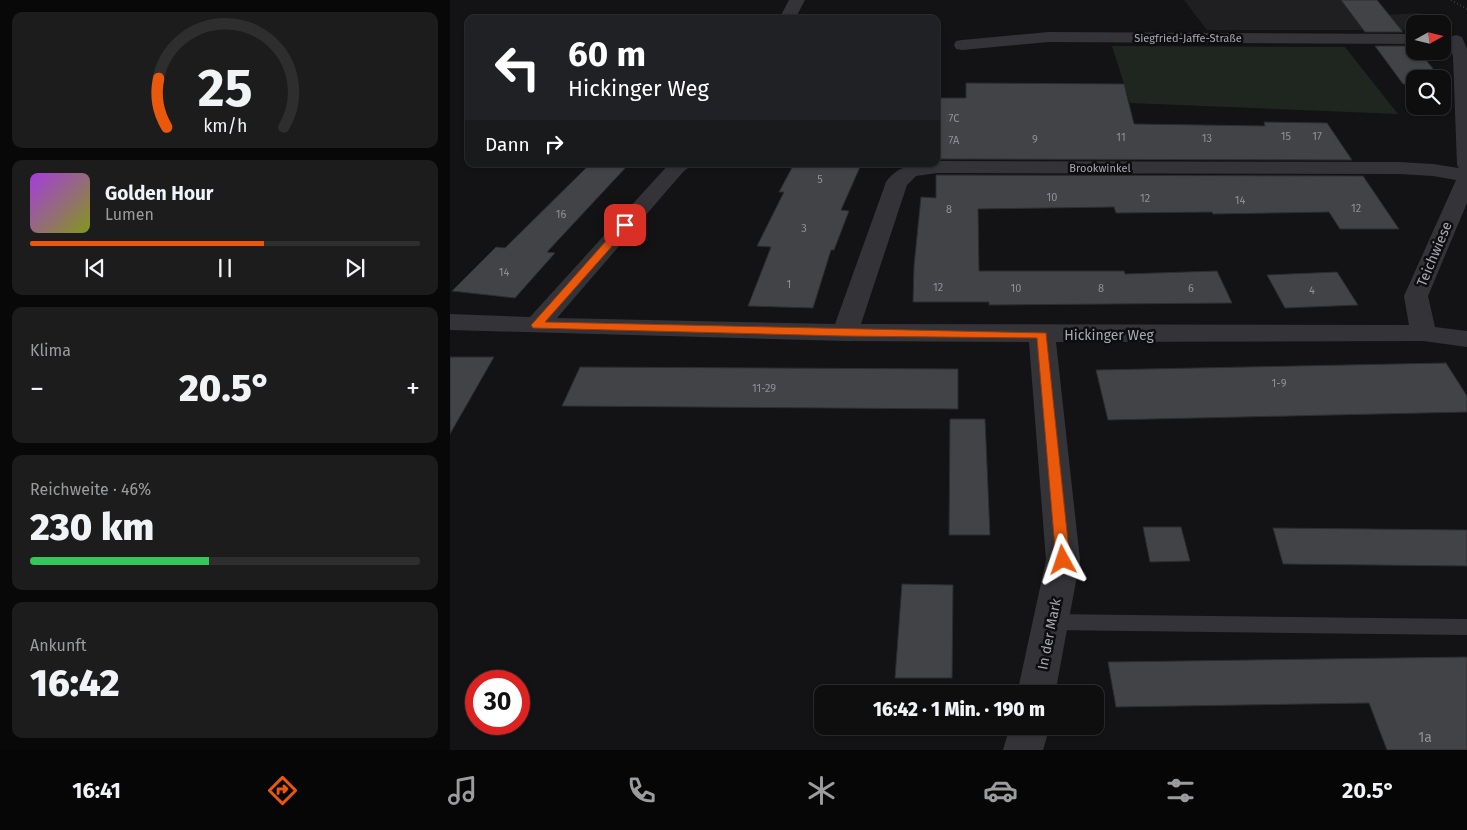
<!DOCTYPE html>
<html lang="de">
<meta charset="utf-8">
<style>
:root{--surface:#0e0e0f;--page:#1c1c1d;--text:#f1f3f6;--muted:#9b9c9e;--line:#2e2e2f;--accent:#ea580c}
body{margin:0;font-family:"Fira Sans",sans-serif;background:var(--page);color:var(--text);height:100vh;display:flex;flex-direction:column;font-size:19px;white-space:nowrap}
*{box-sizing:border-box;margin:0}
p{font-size:16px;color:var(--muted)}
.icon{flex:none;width:28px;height:28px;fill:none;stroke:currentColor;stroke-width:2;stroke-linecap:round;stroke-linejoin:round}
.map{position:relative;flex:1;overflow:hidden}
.sheet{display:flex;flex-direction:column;gap:12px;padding:12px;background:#080808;width:450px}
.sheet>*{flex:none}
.hud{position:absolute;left:15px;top:15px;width:475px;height:152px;border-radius:10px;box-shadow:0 1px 4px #0004,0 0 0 1px var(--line);background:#202124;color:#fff;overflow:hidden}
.needle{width:32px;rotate:82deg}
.tools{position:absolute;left:956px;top:15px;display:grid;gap:10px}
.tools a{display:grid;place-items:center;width:45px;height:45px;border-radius:10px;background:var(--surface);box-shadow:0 1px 4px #0004,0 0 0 1px var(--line);font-size:25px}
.speed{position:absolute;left:15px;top:670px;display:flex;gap:10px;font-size:25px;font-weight:700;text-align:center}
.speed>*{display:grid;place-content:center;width:65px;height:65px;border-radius:50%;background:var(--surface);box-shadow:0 1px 4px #0004,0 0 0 1px var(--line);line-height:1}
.speed .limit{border:8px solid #d22;background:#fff;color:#111}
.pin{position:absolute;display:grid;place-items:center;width:42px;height:42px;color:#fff;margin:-21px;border-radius:10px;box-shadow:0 2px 8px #0006}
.me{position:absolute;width:55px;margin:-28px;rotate:355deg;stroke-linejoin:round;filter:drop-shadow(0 0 4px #0008)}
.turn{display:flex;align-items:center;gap:18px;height:105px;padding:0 20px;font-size:22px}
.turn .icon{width:65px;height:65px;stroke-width:2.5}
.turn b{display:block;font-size:35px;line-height:42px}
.then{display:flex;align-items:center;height:48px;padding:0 20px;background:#0003;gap:10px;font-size:19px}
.big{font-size:38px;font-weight:800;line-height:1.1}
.sheet .widget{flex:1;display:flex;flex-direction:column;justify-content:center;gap:8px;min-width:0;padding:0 18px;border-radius:10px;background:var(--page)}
.sheet .dial{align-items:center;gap:0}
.dial svg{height:130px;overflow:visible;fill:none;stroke:var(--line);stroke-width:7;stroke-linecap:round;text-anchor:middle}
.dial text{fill:var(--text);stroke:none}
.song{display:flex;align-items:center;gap:15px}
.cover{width:60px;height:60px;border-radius:8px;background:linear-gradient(135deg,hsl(280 70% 55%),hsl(70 70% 35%))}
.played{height:5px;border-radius:2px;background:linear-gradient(90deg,var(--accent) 60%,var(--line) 60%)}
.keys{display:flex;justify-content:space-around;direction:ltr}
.heat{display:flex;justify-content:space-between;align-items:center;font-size:28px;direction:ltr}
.charge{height:8px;border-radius:4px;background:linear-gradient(90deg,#34c759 46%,var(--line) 0)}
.trip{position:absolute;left:364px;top:685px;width:290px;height:50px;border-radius:10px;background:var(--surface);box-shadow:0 1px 4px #0004,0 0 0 1px var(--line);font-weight:800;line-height:50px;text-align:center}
.menu{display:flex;height:80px;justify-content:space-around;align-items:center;background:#060606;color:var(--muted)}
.menu .icon{width:35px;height:35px}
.menu .current{color:var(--accent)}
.menu b{font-size:22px;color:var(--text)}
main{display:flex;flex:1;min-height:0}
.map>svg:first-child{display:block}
.built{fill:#1f1f21}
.green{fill:#1f2620}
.building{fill:#424346;stroke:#2d2d2f}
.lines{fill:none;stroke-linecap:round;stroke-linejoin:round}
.path{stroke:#3a3b3f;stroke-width:2;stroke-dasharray:1 2.5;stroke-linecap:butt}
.service{fill:#343438;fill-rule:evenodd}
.minor{fill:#343438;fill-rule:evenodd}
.route{fill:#ea580c;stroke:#983908}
.labels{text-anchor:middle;stroke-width:5;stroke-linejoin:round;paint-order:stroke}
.far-street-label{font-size:11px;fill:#a6a9b2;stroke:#0e0d0f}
.number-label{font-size:11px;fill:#8d9097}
.street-label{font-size:14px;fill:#a6a9b2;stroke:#0e0d0f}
.near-number-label{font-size:14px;fill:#8d9097}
</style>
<main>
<section class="sheet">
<div class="widget dial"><svg viewBox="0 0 100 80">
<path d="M14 69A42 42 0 1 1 86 69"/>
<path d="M14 69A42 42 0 0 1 9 39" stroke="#ea580c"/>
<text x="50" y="56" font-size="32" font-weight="700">25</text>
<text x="50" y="72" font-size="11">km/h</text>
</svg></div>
<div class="widget">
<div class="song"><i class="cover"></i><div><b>Golden Hour</b><p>Lumen</p></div></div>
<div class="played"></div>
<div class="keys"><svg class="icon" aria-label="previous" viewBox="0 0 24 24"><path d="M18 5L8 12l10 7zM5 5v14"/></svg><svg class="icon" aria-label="pause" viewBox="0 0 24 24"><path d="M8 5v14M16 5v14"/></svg><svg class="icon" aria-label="next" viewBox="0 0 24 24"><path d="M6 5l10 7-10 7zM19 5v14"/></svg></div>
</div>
<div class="widget"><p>Klima</p>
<div class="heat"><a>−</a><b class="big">20.5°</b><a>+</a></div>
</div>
<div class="widget"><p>Reichweite · 46%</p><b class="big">230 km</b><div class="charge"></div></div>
<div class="widget"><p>Ankunft</p><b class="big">16:42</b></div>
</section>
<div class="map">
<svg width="1017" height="750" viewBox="0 0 1017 750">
<rect width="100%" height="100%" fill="#131214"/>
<path class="built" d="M 734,0 L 891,0 L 912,16 L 971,13 L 981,24 L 965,24 L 965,30 L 757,30 Z"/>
<path class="green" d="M 662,46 L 895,47 L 948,114 L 680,103 Z"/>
<path class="building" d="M 891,0 L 927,0 L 953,32 L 915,32 Z
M 925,46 L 964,46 L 965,51 L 969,51 L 991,79 L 965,79 L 965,84 L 953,84 Z
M 516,83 L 674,84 L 684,124 L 815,126 L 814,122 L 877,123 L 902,160 L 486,159 L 486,98 L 516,98 Z
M 140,164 L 179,164 L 97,252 L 105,253 L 65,298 L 2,291 L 46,247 L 55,248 Z
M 344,164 L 410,167 L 391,210 L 399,211 L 384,250 L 381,250 L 363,308 L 298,306 L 321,247 L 307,246 L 334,192 L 329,192 Z
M 486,175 L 913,176 L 949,229 L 890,229 L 879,212 L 763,214 L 762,212 L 666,213 L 664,207 L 528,209 L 529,271 L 674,271 L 675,274 L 767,271 L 782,303 L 539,305 L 539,302 L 463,302 L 464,266 L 471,197 L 486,198 Z
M 887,272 L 908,305 L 835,308 L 817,275 Z
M 0,357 L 44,357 L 0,434 Z
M 996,363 L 1017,396 L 1017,412 L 658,420 L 646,370 Z
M 130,367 L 508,369 L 508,409 L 112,406 Z
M 500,419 L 535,419 L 540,535 L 499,535 Z
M 693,527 L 731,527 L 740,561 L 700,562 Z
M 823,528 L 1017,530 L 1017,566 L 833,564 Z
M 452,584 L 503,585 L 502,678 L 445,678 Z
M 1017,657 L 1017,750 L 937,750 L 919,703 L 666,707 L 658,662 Z"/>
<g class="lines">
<path class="path" d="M 1001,0 L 1017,9"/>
<path class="service" d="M 601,614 L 1017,619 L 1017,635 L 601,630 L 594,628 L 590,622 L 594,616 Z"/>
<path class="minor" d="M 339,0 L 355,0 L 345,19 L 329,19 Z
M 599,32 L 965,34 L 965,44 L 599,42 L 512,50 L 506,49 L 504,45 L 506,41 L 512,40 Z
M 1006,35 L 1012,37 L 1017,49 L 1017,203 L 978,296 L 985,327 L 1017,331 L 1017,347 L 973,341 L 606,342 L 630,560 L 605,694 L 567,694 L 596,560 L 579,342 L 395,341 L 0,330 L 0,314 L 80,317 L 219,164 L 243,164 L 233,172 L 107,318 L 385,324 L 436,182 C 449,164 466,164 486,164 L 487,161 L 949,162 L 983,164 L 1009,168 L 1007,165 L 1003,57 L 998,40 L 1000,37 ZM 487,173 L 949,174 L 983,176 L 1006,180 L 954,296 L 959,325 L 411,324 L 457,185 L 466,176 Z
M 560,726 L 600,726 L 593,750 L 553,750 Z"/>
</g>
<path class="route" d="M 175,222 L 179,223 L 179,227 L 95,322 L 596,333 L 620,560 L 618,564 L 613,566 L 608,564 L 606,560 L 587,338 L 394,336 L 83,328 L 81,325 L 83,323 L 172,223 Z"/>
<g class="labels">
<g class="far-street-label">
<text x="738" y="42">Siegfried-Jaffe-Straße</text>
<text x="650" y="172">Brookwinkel</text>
</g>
<g class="number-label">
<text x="504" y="122">7C</text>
<text x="836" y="140">15</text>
<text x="867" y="140">17</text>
<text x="671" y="141">11</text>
<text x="757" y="142">13</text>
<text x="585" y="143">9</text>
<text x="504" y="144">7A</text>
<text x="370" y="183">5</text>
<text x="602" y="201">10</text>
<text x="695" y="202">12</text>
<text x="790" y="204">14</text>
<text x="906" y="212">12</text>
<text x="499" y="213">8</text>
<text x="111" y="218">16</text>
<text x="354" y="232">3</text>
<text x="54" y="276">14</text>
<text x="339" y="288">1</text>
<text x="488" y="291">12</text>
<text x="566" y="292">10</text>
<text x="651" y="292">8</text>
<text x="741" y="292">6</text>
<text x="862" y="294">4</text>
<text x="829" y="387">1-9</text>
<text x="314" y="392">11-29</text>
</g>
<g class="street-label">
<text transform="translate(984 254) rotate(-67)" y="5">Teichwiese</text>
<text x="659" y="340">Hickinger Weg</text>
<text transform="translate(599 634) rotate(-79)" y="5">In der Mark</text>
</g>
<g class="near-number-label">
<text x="975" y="742">1a</text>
</g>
</g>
</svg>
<div class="tools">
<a><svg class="needle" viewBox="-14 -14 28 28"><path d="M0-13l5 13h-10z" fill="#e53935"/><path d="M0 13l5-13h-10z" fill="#9b9c9e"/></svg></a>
<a><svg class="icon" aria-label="search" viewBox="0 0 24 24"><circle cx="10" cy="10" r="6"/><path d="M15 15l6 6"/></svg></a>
</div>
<div class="speed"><div class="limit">30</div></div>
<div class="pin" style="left:175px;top:225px;background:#d93025"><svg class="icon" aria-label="arrive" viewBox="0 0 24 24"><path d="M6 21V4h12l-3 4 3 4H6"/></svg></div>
<svg class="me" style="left:613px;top:560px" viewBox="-20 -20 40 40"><path d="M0-17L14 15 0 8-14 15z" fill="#ea580c" stroke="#fff" stroke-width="4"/></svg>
<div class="trip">16:42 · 1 Min. · 190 m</div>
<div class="hud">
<div class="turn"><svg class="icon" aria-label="left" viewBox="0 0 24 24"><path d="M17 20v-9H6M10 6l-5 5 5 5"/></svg><div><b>60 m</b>Hickinger Weg</div></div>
<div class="then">Dann<svg class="icon" aria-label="right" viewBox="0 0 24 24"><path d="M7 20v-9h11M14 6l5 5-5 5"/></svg></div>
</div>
</div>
</main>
<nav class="menu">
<b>16:41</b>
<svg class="icon current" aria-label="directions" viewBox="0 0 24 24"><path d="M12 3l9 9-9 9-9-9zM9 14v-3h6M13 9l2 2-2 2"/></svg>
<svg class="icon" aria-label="music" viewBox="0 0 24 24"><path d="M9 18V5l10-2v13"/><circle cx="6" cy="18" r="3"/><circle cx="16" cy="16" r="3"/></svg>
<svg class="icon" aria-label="phone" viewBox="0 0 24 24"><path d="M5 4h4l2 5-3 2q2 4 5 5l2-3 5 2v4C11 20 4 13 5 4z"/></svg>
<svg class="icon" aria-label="climate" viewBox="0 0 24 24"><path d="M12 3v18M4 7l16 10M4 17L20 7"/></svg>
<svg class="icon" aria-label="car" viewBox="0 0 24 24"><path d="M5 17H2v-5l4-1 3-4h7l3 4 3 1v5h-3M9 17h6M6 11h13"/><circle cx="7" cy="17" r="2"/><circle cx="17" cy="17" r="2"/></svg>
<svg class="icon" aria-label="filters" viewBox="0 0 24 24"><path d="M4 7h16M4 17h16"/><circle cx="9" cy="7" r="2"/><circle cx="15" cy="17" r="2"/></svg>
<b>20.5°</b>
</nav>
